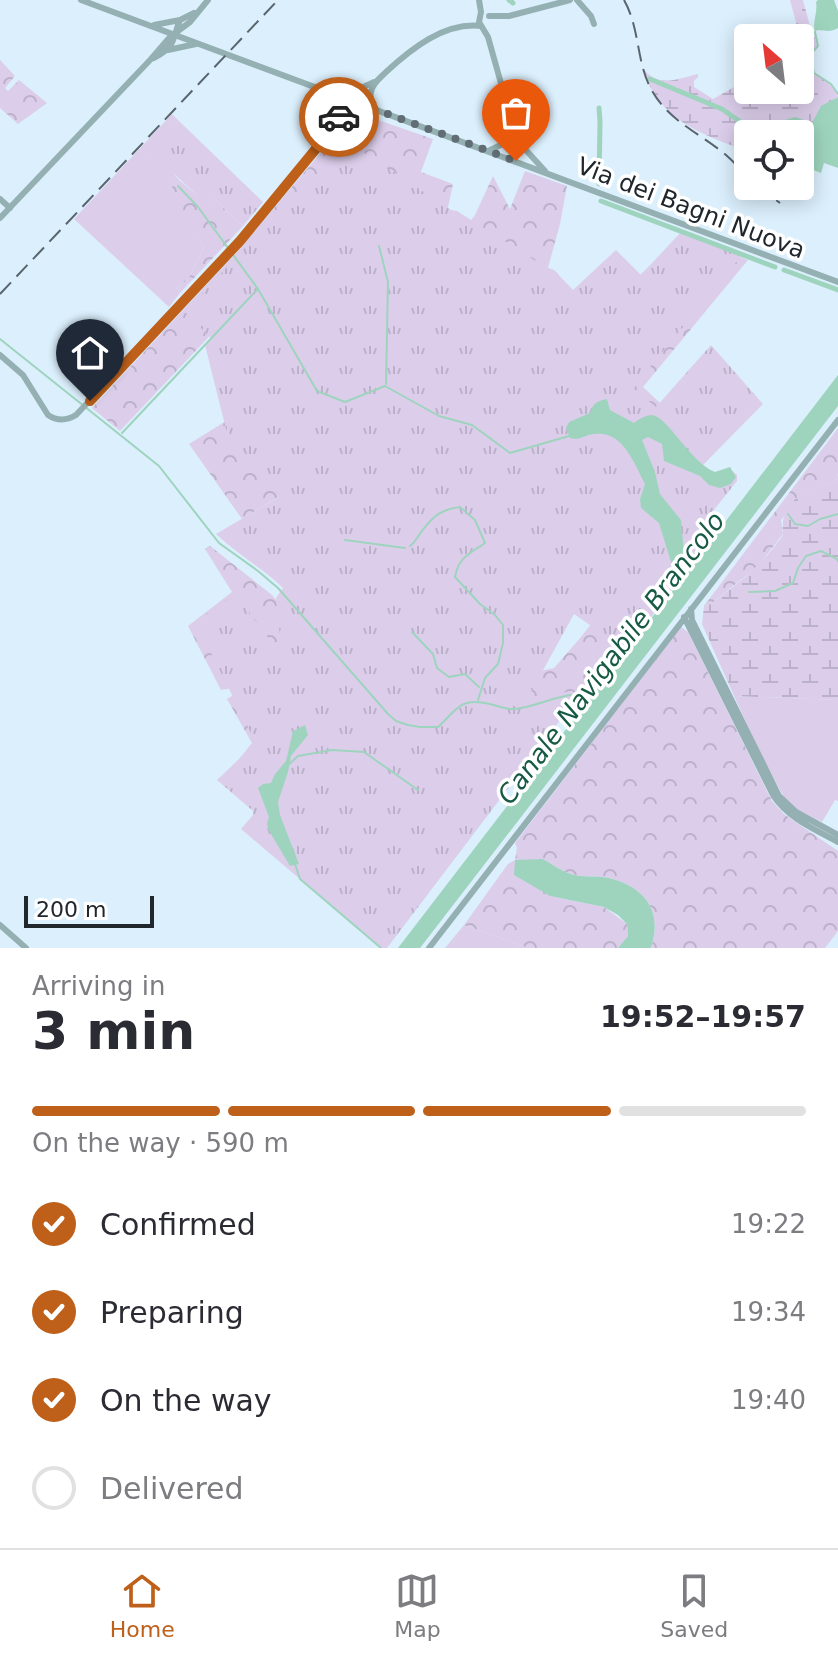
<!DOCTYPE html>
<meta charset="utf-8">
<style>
body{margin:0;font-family:"DejaVu Sans",sans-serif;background:#f2f2f3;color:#2b2b33;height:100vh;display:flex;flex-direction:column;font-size:30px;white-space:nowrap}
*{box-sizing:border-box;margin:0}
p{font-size:26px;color:#7c7c81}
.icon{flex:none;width:44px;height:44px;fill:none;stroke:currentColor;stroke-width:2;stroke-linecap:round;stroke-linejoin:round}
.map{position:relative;height:948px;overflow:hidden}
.sheet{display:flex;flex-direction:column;background:#fff;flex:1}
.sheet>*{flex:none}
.needle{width:52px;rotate:332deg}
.controls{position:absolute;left:734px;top:24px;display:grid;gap:16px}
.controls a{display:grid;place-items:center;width:80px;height:80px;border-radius:8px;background:#fff;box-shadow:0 4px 20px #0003;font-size:40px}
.scale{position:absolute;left:24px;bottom:20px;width:130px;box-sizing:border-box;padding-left:8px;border:4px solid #20272c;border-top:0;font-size:22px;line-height:28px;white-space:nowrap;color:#20272c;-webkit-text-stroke:6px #fff;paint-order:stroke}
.pin{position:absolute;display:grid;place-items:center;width:68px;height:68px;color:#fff;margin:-82px -34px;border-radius:50% 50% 50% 0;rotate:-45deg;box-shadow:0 0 8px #0007}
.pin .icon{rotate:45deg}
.courier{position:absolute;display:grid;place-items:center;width:80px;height:80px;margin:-40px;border:6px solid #bf601a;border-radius:50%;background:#fff;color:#222;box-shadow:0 2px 10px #0007}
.summary em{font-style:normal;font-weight:700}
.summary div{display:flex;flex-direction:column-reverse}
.summary{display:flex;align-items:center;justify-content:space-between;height:136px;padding:0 32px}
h1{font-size:52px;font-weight:700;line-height:60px}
.bar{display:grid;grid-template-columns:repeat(4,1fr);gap:12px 8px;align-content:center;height:96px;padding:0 32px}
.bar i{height:10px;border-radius:6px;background:#e1e1e2}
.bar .on{background:#bf601a}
.bar p{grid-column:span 4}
ol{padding:0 32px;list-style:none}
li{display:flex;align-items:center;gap:24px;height:88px}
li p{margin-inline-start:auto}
li .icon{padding:8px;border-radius:50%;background:#bf601a;color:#fff;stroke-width:4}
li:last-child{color:#7c7c81}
li i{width:44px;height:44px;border:4px solid #e1e1e2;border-radius:50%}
.menu{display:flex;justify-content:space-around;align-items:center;height:112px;border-top:2px solid #e1e1e2;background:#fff;font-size:22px;color:#7c7c81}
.menu a{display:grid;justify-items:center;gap:4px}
.menu .on{color:#bf601a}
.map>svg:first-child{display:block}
.grass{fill:#dcceeb}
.forest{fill:url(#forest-crowns)}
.wetland{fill:url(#wetland-marsh)}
.park{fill:url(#park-tufts)}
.water{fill:#9ed4be}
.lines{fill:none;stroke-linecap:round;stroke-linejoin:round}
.stream{stroke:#9ed4be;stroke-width:2}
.canal{stroke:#9ed4be;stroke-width:5}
.minor{stroke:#95b0b2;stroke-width:6}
.rail{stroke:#59646c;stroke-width:2;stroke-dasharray:16 8;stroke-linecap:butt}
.done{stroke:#616d75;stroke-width:8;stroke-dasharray:0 14.4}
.route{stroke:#bf601a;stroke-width:10}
.labels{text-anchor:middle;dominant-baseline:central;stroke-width:7;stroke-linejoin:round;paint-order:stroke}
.street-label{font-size:24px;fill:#20272c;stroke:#fff}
.water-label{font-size:26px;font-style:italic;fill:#165a45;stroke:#fff}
</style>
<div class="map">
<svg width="838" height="948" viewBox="0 0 838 948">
<defs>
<pattern id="forest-crowns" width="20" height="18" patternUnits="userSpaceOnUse" patternTransform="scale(2)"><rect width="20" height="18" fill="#dcceeb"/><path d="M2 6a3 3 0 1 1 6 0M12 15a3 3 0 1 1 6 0" fill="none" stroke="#bcb1ca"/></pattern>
<pattern id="wetland-marsh" width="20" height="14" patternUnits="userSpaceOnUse" patternTransform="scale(2)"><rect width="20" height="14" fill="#dcceeb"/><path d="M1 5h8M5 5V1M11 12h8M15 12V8" fill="none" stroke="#bcb1ca"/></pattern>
<pattern id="park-tufts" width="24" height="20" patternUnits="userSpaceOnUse" patternTransform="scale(2)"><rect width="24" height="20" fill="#dcceeb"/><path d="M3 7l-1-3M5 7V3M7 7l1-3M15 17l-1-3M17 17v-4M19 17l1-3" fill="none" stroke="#bcb1ca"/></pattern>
</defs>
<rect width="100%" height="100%" fill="#dbeffc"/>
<path class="grass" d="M172,114l7,7 -31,34 25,18 6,7 -7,7 16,37 16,23 -14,29 -13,11 3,6 -11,14 -95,-88z
M734,696l104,4v101l-3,-1 -13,22 -24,-12 -12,-9 -26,-48z
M464,925l64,23h-83z"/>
<path class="forest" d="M0,60l15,16 -10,12 3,3 11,-11 28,23 -29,21 -18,-16z
M355,112l78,27 -12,33 32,12 -6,28 -193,77 -134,142 -28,-23 145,-156z
M525,171l42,15 -7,38 -12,44 6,2 19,22 66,-16 43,-41 66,25 -105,127 18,17 39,59 -231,-240 6,-8 18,-39 17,33z
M179,180l19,16 16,3 29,27 -63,67 -3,-6 13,-11 14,-29 -8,-11h-7l-4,-9 3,-3c-13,-10 -16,-21 -16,-37z
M255,403l35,87 -48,29 -53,-75z
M838,428v45l-2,9 -30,11 -25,27 2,14 -25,32 -47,38 -7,2z
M210,546l62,49 59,70 195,9 28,-6 27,-31 71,-91 26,30 -81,109 -38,32 -302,97 -34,-35 29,-36 -25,-44 8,-5 -2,-6 -12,2 -33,-64 44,-34 -27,-43z
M681,627l7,5 84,169 12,13 54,37v80l-13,17h-174c12,-37 -6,-61 -42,-70 -12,-3 -27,0 -38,-4 -10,-3 -19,-10 -28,-15l7,37 54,11 23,17 1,12 -10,12h-90l-64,-23 44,-61 7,-4 2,-12 -2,-5z"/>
<path class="wetland" d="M790,0h13l7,26 8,20 -8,9 4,18c10,7 21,12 24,24l-3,1 -23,25 -32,6 -1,5h-31v18c-48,-19 -89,-31 -106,-85 16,22 34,12 56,7v3l-4,4v6l19,12 35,-20v11h52v-40l5,-3 -7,-17z
M838,473v227l-104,-4 -32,-72 2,-18 7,-2c29,-22 51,-39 72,-69 -4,-38 23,-42 53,-53z"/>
<path class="park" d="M179,121l84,81 -20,24 -29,-27 -9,1 -7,-4 -25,-23 -6,-1 -20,-18z
M359,149l92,61 6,1 90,57 7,2 19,20 43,-40 25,25 40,-43 61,23 -106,129 -2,5 22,18 55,-62 52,59 -61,62 7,8 22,-4 6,5v6l-43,54 12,10 -80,105 -52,-36 -49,89 45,-12h3l-3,16 -183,241h-6l-140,-119 12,-14v-4l-36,-31 39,-37 -61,-122 41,-27 46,63 -6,-59 7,-10c-21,-20 -46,-34 -67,-54l63,-37 -53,-68 -21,-84 6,-7 -26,-26 111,-119z"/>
<path class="water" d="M818,0h16l4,11v17c-9,5 -12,2 -21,2l-2,2c-3,-11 3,-19 1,-30z
M838,97v71l-14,-5 -3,10 -21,-8v-31h-21l1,-5 5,-9 10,-3 17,6 9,-17z
M838,375v31l-418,542h-22l282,-367 -9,-19 -12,-39 -18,-15 -1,-9 5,-15c-11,-21 -22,-54 -51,-50 -10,1 -14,7 -24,4l-4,-10 3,-6 21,-9c3,-10 7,-12 17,-14l3,11 24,13c5,-4 12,-8 18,-8 15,1 39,48 63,57l15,-5 6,10 -5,7 -11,4 -11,-3 -9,-9 -36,-15 -2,-17 -14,-7 -6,3 13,32 5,22 21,26 3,33 8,12z
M305,725l3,10 -17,21 -3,16 -10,30 2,13 19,49 -9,2 -22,-37 -1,-6 2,-6 -11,-29 5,-4 8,-1 4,-9 11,-13 7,-30z
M543,859c9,5 18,12 28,15 11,4 26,1 38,4 36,9 54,33 42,70h-33l10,-12 -1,-12 -9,-9 -14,-8 -54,-11 -36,-21 1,-15z"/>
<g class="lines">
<path class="stream" d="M815,32l3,14 -8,9 4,18 17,11 7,10
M178,186l20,21 60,82
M379,246l9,36 -2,102
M255,292l3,-3 59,102 28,11 40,-16 54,30 33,9 38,28 59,-17
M0,339l159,127 60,77 39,28 20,17 110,126 8,7 12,4 12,2h18c20,-18 21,-30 52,-23 9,2 16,6 25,5 19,-2 36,-11 55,-14l9,1 11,6
M122,433l131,-139
M788,514l7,10 13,2 12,-7 18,-5
M345,540l60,8
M410,546c6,-4 7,-9 12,-15 11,-15 20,-22 38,-24l15,13 10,23c-15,10 -27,15 -30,34l25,27 15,11 8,10v18l-5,21 -13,14 -7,22
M749,592l26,-1 18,-8 5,-15 8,-12 15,-5 16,8 1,2
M412,632l21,22 4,14 12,9 16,-3 14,13
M287,766l11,-10 34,-6 32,2 54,38
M295,864l5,15 81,69"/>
<path class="canal" d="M509,0l4,3
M650,79l72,30 30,21 11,4
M599,108l1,13 -1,63
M601,201l174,66
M784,270l54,20"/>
<path class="minor" d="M81,0l757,282
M479,0l2,12 -2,10 9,15 25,89 -1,10 3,24
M577,0l14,16 3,8
M489,16h20l61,-16
M154,25l26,-5
M168,50l28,-6
M154,58c23,-13 17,-16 26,-38l14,-7
M335,92l26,-4 13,-6
M330,93l6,18v10
M376,110c-3,-6 -7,-11 -5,-18 1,-8 9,-14 15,-20 25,-23 58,-50 95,-46
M337,121c10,-20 17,-16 32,-29
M514,131l10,17 21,23
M488,151l15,-7 9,-8
M0,199l10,9
M0,218l151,-159 19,-22 20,-15 18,-22
M0,355l23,20 25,40c9,6 18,6 28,0l164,-174 95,-117 19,-17 7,-19
M691,609l1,11 87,176 17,16 42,23
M684,617l89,178c15,23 41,34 65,47
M0,925l26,23
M429,948l409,-528"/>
<path class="rail" d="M624,0c16,28 12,61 27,89 17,32 49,44 75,66 8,7 15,15 22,22
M757,186l23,17
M0,294l278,-294"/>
</g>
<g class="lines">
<path class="done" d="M339,117l9,-12 7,-3 161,59"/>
<path class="route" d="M90,401l150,-160 84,-102 15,-22"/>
</g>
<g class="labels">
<g class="street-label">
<text transform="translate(691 208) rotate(21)">Via dei Bagni Nuova</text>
</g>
<g class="water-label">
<text transform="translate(611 658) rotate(-53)">Canale Navigabile Brancolo</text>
</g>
</g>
</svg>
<div class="controls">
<a><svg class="needle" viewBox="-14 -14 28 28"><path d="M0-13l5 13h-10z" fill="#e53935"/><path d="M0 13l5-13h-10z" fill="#7c7c81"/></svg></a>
<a><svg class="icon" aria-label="locate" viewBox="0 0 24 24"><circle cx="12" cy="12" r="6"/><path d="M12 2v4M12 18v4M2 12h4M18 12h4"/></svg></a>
</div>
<div class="scale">200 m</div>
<div class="pin" style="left:516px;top:161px;background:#ea580c"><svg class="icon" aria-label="bag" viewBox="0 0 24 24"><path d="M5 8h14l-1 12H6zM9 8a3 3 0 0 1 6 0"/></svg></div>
<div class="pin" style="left:90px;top:401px;background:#1f2937"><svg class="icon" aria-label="home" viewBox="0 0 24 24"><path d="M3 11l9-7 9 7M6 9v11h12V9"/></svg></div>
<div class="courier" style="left:339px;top:117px"><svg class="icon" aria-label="car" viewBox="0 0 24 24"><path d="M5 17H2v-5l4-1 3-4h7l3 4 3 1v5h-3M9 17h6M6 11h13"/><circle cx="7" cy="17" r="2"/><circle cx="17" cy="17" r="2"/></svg></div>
</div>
<section class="sheet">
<div class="summary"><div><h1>3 min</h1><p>Arriving in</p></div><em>19:52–19:57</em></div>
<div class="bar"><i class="on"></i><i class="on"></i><i class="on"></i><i></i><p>On the way · 590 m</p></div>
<ol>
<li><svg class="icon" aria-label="check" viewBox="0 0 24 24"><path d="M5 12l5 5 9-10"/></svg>Confirmed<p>19:22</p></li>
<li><svg class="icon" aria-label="check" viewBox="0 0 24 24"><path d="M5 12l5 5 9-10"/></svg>Preparing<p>19:34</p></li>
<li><svg class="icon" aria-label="check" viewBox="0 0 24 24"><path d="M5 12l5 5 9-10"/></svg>On the way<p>19:40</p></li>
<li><i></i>Delivered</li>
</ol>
</section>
<nav class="menu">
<a class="on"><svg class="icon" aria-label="home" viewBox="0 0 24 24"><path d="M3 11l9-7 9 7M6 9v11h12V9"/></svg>Home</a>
<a><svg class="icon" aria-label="map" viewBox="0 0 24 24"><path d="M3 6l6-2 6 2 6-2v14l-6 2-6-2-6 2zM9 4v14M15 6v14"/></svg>Map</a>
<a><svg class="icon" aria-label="saved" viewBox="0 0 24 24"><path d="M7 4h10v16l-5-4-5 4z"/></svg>Saved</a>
</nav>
